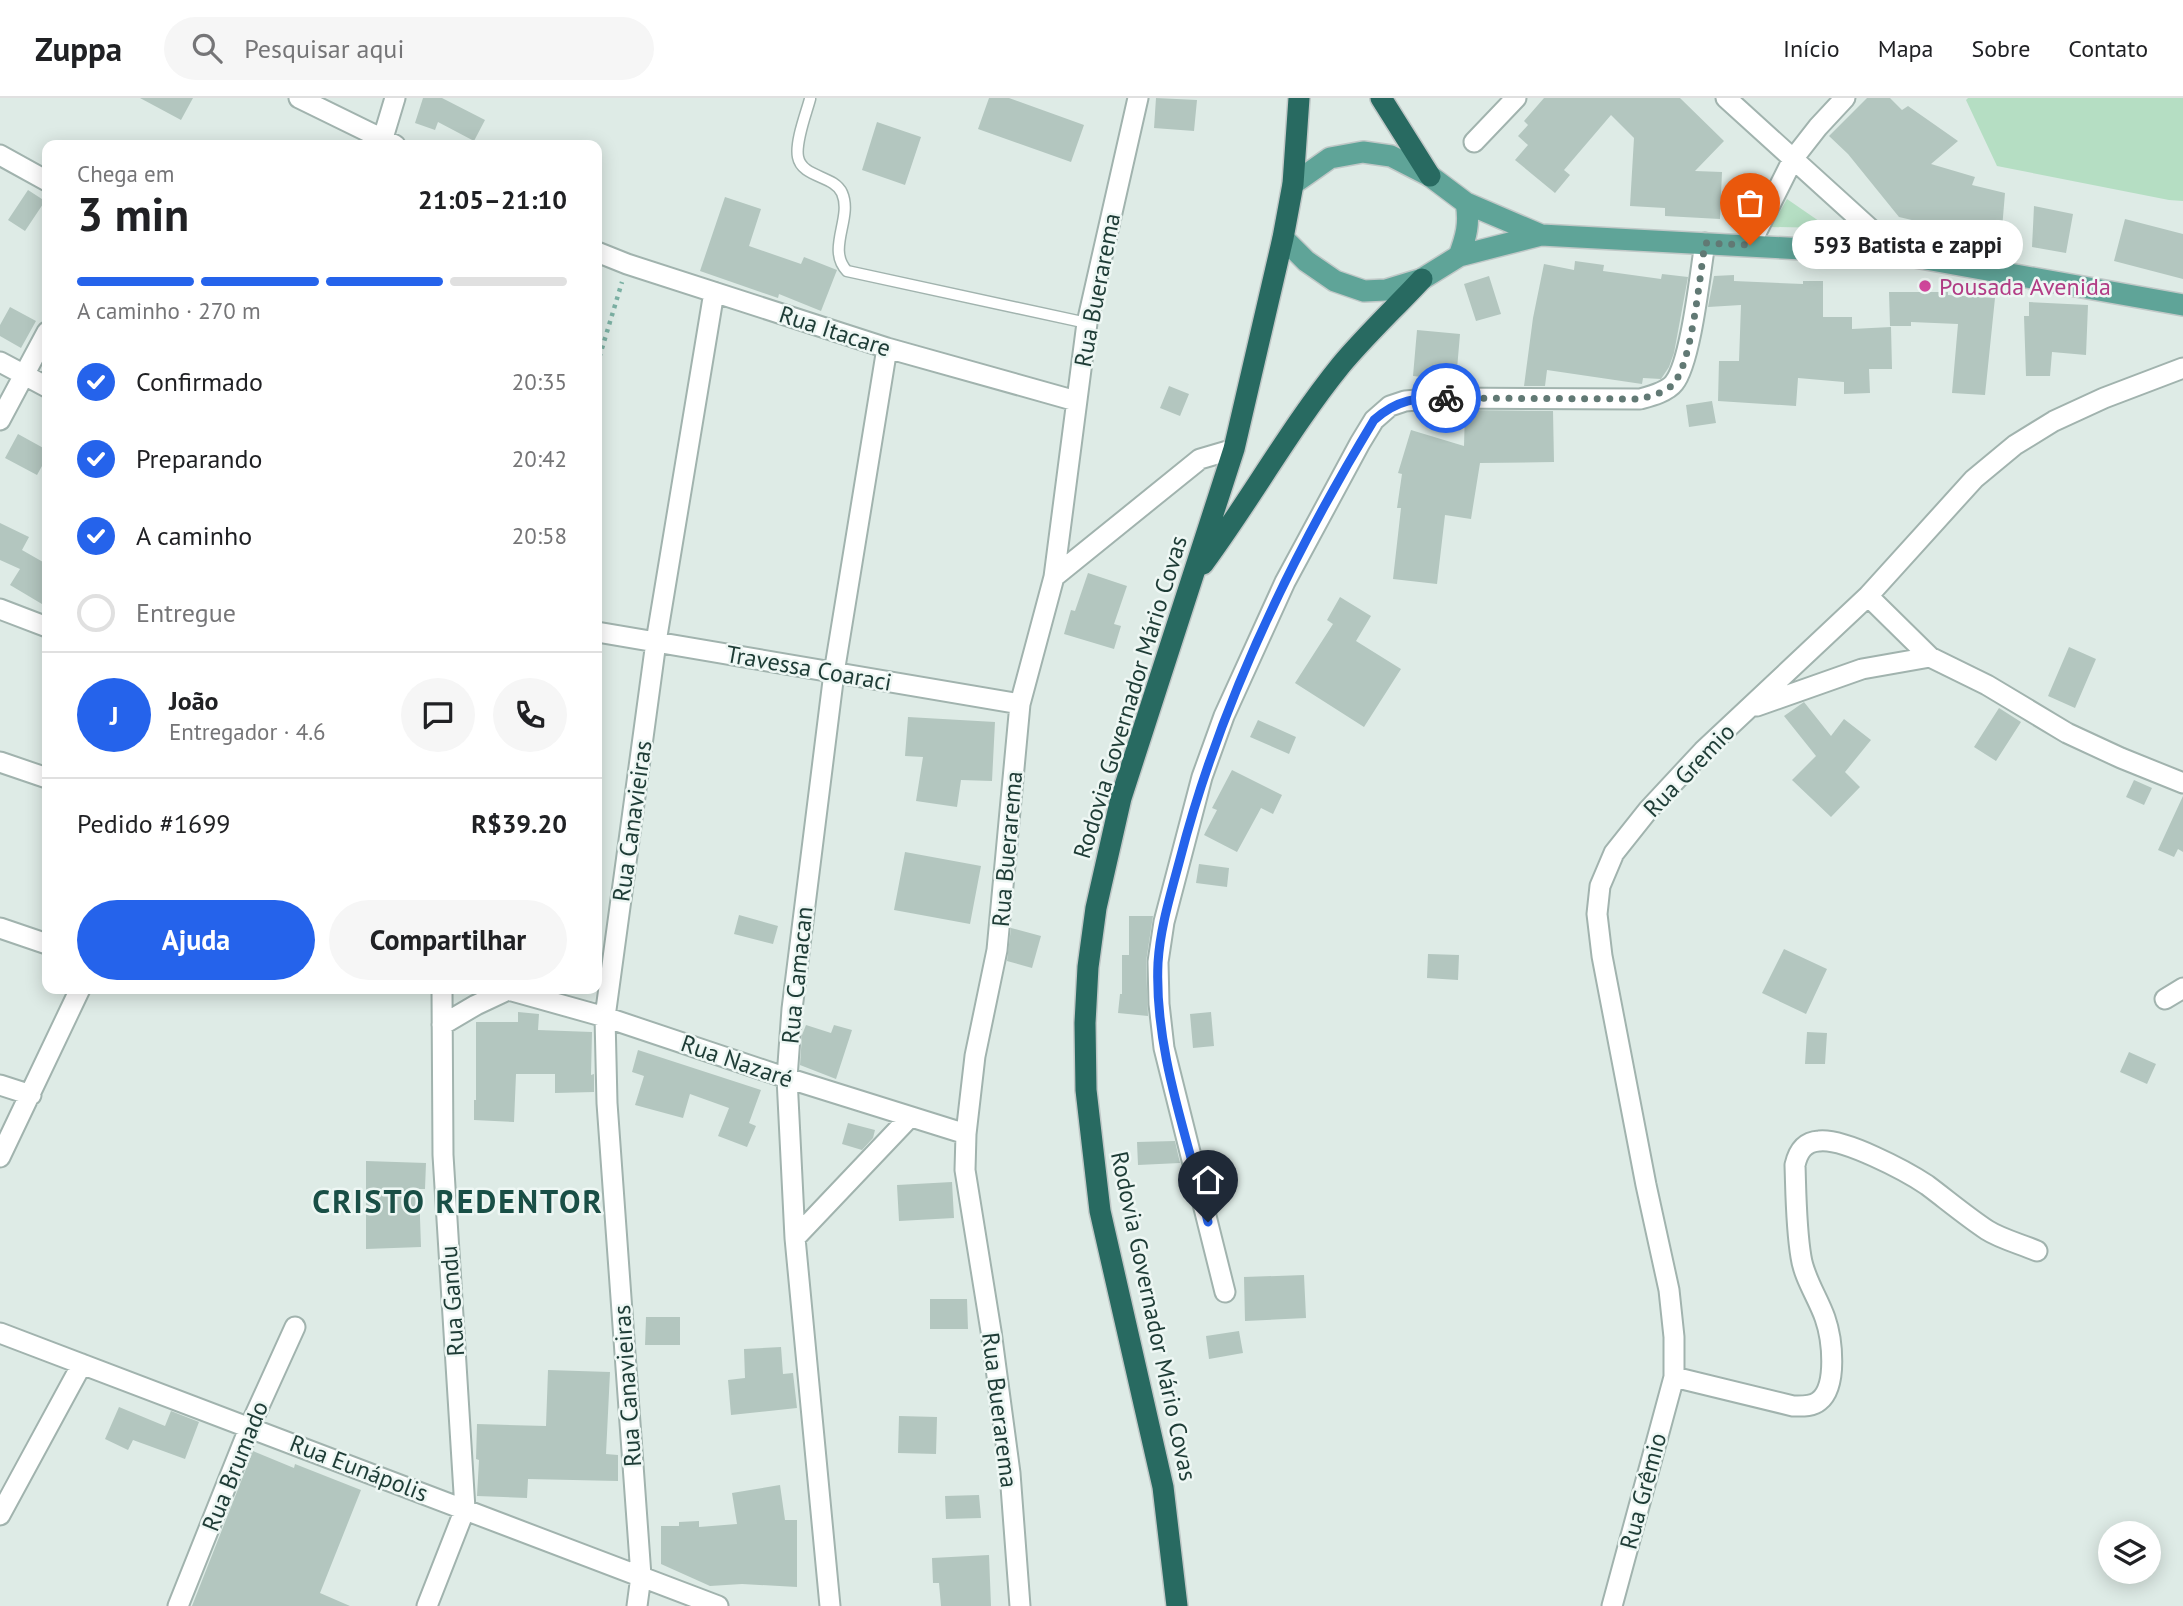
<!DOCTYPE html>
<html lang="pt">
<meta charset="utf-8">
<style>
body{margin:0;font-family:"PT Sans",sans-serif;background:#f6f6f6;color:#202124;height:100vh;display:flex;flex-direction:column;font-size:26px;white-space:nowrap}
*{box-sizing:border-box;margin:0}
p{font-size:23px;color:#757577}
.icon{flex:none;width:38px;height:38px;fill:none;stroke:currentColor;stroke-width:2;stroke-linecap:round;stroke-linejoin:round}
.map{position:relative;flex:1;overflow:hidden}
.side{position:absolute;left:42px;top:42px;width:560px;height:854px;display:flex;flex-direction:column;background:#fff;border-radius:14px;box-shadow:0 4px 18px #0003}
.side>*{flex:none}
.tools{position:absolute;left:2098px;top:1423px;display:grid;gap:14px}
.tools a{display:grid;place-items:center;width:63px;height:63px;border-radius:50%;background:#fff;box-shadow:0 4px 18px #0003;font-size:35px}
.pin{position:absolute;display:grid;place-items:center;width:60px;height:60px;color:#fff;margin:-72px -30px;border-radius:50% 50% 50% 0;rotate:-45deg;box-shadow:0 0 7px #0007}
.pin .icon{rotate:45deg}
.courier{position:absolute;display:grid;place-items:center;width:70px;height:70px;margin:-35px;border:5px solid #2563eb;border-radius:50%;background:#fff;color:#222;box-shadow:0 2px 9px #0007}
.bubble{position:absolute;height:49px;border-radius:24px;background:#fff;box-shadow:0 4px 18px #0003;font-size:23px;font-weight:700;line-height:49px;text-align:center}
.overview em{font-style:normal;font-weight:700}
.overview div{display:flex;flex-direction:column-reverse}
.overview{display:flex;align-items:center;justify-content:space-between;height:119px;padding:0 35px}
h1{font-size:46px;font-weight:700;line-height:52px}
.bar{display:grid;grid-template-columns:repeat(4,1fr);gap:10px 7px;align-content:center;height:84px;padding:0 35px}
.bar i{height:9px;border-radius:5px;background:#e0e0e0}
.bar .active{background:#2563eb}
.bar p{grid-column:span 4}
.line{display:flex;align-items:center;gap:18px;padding:0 35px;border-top:2px solid #e0e0e0}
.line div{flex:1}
.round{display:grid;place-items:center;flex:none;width:74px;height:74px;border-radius:37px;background:#f6f6f6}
ol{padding:0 35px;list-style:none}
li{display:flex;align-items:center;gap:21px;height:77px}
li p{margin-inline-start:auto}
li .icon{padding:7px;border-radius:50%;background:#2563eb;color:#fff;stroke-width:4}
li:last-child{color:#757577}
li i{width:38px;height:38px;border:4px solid #e0e0e0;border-radius:50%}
.button{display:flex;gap:14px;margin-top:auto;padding:14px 35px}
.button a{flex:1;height:80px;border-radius:42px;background:#2563eb;color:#fff;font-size:28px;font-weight:700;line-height:80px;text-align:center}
.button a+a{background:#f6f6f6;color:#202124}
header{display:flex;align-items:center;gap:42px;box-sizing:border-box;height:98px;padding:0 35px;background:#fff;border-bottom:2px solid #e0e0e0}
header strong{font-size:33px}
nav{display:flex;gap:38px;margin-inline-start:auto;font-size:24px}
.search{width:490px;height:63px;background:#f6f6f6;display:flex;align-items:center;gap:18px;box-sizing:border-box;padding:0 24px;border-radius:38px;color:#757577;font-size:26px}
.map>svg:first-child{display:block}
.green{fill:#b5dec3}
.building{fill:#b3c6bf}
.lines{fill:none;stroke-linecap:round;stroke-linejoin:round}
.lane-casing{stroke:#a1b3ae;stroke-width:13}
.street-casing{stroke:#a1b3ae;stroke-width:23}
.primary-casing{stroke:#c0c8c7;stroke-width:24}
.highway-casing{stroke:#c0c8c7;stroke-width:24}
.path{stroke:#7cb1a4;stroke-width:4.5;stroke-dasharray:3.5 5;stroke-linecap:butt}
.lane{stroke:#fff;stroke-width:10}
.street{stroke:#fff;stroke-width:19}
.primary{stroke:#5fa498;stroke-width:21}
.highway{stroke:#286a61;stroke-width:21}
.done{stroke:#617974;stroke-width:7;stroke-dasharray:0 12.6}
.route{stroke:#2563eb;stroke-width:9}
.hotel-dot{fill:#d1479c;stroke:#eef7f4;stroke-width:2.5}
.labels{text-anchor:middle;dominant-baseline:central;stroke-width:5;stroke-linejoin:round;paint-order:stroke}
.hotel-label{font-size:24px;fill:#b23c85;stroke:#eef7f4;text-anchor:start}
.street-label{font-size:24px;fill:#1e3c36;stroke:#eef7f4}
.district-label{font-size:32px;font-weight:bold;letter-spacing:2px;fill:#194f46;stroke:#eef7f4}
</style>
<header>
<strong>Zuppa</strong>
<div class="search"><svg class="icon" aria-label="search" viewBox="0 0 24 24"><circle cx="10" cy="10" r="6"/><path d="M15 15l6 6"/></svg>Pesquisar aqui</div>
<nav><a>Início</a><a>Mapa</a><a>Sobre</a><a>Contato</a></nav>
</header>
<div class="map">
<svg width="2183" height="1508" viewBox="0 0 2183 1508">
<rect width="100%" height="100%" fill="#deebe6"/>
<path class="green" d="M1968,0h215v103l-14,-1 -172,-34 -31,-66z
M1787,101l42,29 -58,-1z"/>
<path class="building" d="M140,0h53l-12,22z
M423,0h19l43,22 -11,21 -36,-19 -3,8 -20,-7z
M989,0h20l75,27 -13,37 -93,-33z
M1156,0l41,2 -3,31 -40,-3z
M1544,0h136l44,43 -29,30 27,1 -2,47 -55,-3v-8l-35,-2 4,-68 -23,-23 -47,55 6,5 -15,18 -40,-33 13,-15 -10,-9 10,-11 -4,-4z
M1867,0h23l12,12 6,-4 50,35 -27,23 44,13 -3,8 33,8 -4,48 -102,-24 -51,-63 -19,-18z
M877,24l44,15 -16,48 -43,-15z
M28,92l17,11 -20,30 -17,-11z
M725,99l36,12 -12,37 52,18 3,-7 33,13 -16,41 -42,-17 -1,4 -78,-27z
M2034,108l39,8 -7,39 -34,-6z
M2125,121l58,15v45l-69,-18z
M1575,163l29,4 -1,6 58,8 1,-5 26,3 -14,76 -5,14 -8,12 -18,-1 -1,6 -95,-14 -2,16h-21l9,-68 11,-54 30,6z
M1734,177v6l69,3v-3h20v36h29v12l39,-2 1,42h-23l1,24 -26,1v-12l-46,-4 -2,28 -78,-5 1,-40h20l2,-56 -33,2 6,-31z
M1489,178l12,38 -25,7 -12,-37z
M1889,194h59v3l47,3 -10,97 -33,-2 6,-69 -47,-2v4h-21z
M2029,204l59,3 -2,50 -34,-3 -2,24h-24l-2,-60h5z
M10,209l26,14 -15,27 -21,-12v-11z
M1417,232l43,4 -4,47 -43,-5z
M1169,288l20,8 -9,22 -20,-8z
M1712,303l4,22 -27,4 -3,-22z
M1465,312l88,1 1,51 -74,1 -9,56 -26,-4 -8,69 -44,-5 8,-71h-4l5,-34 -4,-1 13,-43 53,16z
M18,336l29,16v7l-10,18 -32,-17z
M0,425l29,14 -7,13 21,12 4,-10v55l-37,-22 10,-16 -20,-9z
M1088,475l39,13 -13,38 7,2 -7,23 -50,-15 7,-24 4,1z
M1340,499l31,19 -15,25 45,28 -37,58 -69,-44 38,-59 -6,-4z
M2069,549l27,12 -21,49 -27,-12z
M1804,604l27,34 13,-17 27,21 -26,32 15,15 -29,30 -39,-37 24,-24 -32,-40z
M1999,610l22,14 -25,39 -22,-14z
M908,619l87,5 -3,59 -31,-1 -4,27 -41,-6 7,-44 -18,-1z
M1258,622l38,17 -7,17 -39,-17z
M1232,672l50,25 -9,19 -12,-6 -24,44 -33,-17 13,-25 -5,-2z
M2134,682l18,8 -8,17 -18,-8z
M2183,698v56l-5,-3 -4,8 -16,-7z
M905,754l76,14 -11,58 -76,-14z
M1199,766l30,4 -2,19 -31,-4z
M739,817l39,11 -5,18 -39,-10z
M1129,818h24l-7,46 2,54 -30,-3 2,-19h2v-39h7z
M1011,830l30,8 -9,32 -25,-7z
M1784,851l43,20 -21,45 -44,-21z
M1428,856l31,1 -1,25 -31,-2z
M518,914l21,2 -1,16 54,2 -1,43 3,-1v18l-39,1v-19h-39l-2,48 -40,-2v-20h2v-78h42z
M1211,914l3,34 -21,2 -3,-34z
M806,927l25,8 3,-8 18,5 -16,49 -36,-14 2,-30z
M1807,934l20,1 -2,31h-20z
M638,952l123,40 -12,33 7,3 -9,21 -29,-11 11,-28 -39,-14 -7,24 -48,-13 9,-29 -12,-4z
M2129,954l27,12 -9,20 -27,-12z
M848,1025l27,7 -2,8 -11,12 -20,-6z
M1175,1043l5,22 -42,2 -1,-23z
M366,1063l60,2 -1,26h-6l2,58 -55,2z
M952,1084l2,36 -55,3 -2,-36z
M1304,1177l2,43 -61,3 -1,-44z
M930,1201h37l1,30h-38z
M646,1219h34v28h-35z
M1239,1233l4,22 -34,6 -3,-23z
M781,1249l2,27 10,-1 4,35 -66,7 -3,-35 17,-2 -1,-29z
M548,1272l62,2 -4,82 12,1v26l-90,-2 -1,19 -50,-2 2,-36 -3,-1 1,-35 69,2z
M119,1309l46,19 6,-15 28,11 -14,37 -52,-19 -5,10 -23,-11z
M899,1318l38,1 -1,37 -38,-1z
M253,1353l41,17 1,-4 66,26 -41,103 30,13h-158z
M780,1387l5,35h12v67l-55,-3 -32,2 -49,-22v-38h18v-4l20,-1v6l38,-3 -5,-31z
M979,1397l2,23 -35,1 -1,-23z
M989,1457l2,51h-50l-2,-23h-6l-1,-25z"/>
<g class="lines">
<defs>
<path id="lane" d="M810,1c-4,15 -15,43 -12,58 4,21 36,18 44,36 11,25 -16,56 5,78l240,52"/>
<path id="street" d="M299,0l96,47
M1726,0l172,156
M383,40l12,-40
M1474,44l42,-44
M0,57l47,26
M1750,147l43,-86 25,-32 27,-29
M597,154l30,12 260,84 189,53
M0,264l47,25
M0,322l47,-88
M1054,479l146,-118 34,-10
M1868,498l62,61
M0,511l47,18
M597,534l423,72
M1757,608l105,-37 68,-12 57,28 80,48 54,25 62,25
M0,664l47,16
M0,830l47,16
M505,891l100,28 182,61 179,56
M2165,901l18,-11
M442,927l34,-20 32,-15
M0,987l31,10
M0,1059l80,-168
M795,1140l115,-121
M1225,1194l-61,-244 -5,-44 -1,-42 6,-40 38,-145 22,-61 61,-134 75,-139 14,-23 16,-14 15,-5 36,-3 199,1c11,-3 27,-7 34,-16 17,-21 26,-110 31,-140
M0,1235l718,273
M1674,1279l119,29c8,0 19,1 26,-5 19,-15 13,-63 6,-83 -7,-20 -21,-40 -24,-61 -5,-30 -5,-62 -6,-92 3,-13 9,-23 24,-24 25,-3 87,30 108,44 20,15 39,31 60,45 14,9 34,14 50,21
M0,1417l82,-151
M178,1508l72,-180 45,-99
M427,1508l38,-97 -22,-354 -1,-166
M637,1508l4,-30 -34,-473 -2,-86 51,-375 58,-350
M830,1508l-35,-368 -8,-160 5,-69 42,-336 53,-325
M1020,1508l-10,-133 -19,-142 -26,-161 1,-36 9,-78 22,-106 23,-246 34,-127 33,-254 51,-225
M1612,1508l62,-229v-40l-5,-47 -23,-105 -44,-229 -5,-42 3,-28 14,-33 35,-44 54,-58 165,-155 106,-117 41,-34 39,-24 50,-23 79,-30"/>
<path id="primary" d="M1293,86l37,-26 33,-6 28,4 39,20 36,27 75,32
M1283,140l23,23 29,20 29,10 22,-1 36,-11 37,-23 82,-21 357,19 285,51
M1459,158c7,-19 11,-33 7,-53"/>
<path id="highway" d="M1381,0l49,78
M1203,466c48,-65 87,-136 138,-199 25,-30 55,-58 81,-86
M1177,1508l-14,-119 -63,-276 -14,-121 -1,-67 3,-56 8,-59 25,-110 113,-349 49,-211 10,-54 6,-86"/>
</defs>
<use href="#lane" class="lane-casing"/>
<use href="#street" class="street-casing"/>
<use href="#primary" class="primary-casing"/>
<use href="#highway" class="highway-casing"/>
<path class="path" d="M597,267l25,-83"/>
<use href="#lane" class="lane"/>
<use href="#street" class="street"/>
<use href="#primary" class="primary"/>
<use href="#highway" class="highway"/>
</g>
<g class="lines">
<path class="done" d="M1446,300l194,1c11,-3 27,-7 34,-16 18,-21 26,-109 31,-140l45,2"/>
<path class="route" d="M1208,1124c-20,-84 -54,-171 -50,-259 2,-35 13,-70 22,-104 40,-155 111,-302 194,-439 24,-21 41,-22 72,-22"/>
</g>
<circle class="hotel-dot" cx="1925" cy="188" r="7"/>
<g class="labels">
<g class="hotel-label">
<text x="1939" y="188">Pousada Avenida</text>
</g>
<g class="street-label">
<text transform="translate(1097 192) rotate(-79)">Rua Buerarema</text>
<text transform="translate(835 233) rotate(18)">Rua Itacare</text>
<text transform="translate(809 570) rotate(10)">Travessa Coaraci</text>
<text transform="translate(1130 599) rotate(-73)">Rodovia Governador Mário Covas</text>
<text transform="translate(1689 672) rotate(-46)">Rua Gremio</text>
<text transform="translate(632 723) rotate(-82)">Rua Canavieiras</text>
<text transform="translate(1007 751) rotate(-85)">Rua Buerarema</text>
<text transform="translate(797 877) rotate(-84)">Rua Camacan</text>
<text transform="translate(737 963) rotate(19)">Rua Nazaré</text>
<text transform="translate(452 1203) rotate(-94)">Rua Gandu</text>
<text transform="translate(1154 1218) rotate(78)">Rodovia Governador Mário Covas</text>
<text transform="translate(627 1288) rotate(-94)">Rua Canavieiras</text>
<text transform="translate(1000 1312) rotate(83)">Rua Buerarema</text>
<text transform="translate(235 1368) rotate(-68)">Rua Brumado</text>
<text transform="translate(359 1370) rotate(21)">Rua Eunápolis</text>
<text transform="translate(1643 1393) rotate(-75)">Rua Grêmio</text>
</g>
<g class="district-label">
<text x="458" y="1103">CRISTO REDENTOR</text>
</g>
</g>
</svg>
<div class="tools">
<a><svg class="icon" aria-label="layers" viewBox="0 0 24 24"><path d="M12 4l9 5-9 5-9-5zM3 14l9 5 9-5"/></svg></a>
</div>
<div class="pin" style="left:1750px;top:147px;background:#ea580c"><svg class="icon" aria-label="bag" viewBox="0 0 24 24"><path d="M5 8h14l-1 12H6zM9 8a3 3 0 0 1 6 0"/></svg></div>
<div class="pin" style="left:1208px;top:1124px;background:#1f2937"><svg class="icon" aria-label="home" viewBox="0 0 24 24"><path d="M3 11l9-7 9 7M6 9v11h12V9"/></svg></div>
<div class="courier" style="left:1446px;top:300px"><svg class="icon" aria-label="bike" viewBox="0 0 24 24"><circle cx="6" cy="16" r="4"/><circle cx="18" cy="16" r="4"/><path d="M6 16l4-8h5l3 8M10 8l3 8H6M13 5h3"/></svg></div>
<div class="bubble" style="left:1792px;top:122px;width:231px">593 Batista e zappi</div>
<section class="side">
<div class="overview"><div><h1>3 min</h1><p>Chega em</p></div><em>21:05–21:10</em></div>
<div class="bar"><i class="active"></i><i class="active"></i><i class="active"></i><i></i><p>A caminho · 270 m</p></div>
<ol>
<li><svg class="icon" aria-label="check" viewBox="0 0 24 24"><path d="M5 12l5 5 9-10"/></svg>Confirmado<p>20:35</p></li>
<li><svg class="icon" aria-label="check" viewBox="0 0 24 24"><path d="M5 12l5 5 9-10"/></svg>Preparando<p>20:42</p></li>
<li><svg class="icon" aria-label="check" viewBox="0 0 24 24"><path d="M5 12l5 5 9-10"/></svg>A caminho<p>20:58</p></li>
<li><i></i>Entregue</li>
</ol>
<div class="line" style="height:126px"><b class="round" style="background:#2563eb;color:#fff">J</b><div><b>João</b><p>Entregador · 4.6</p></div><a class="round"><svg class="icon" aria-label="chat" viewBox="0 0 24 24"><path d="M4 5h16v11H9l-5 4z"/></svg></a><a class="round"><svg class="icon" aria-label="phone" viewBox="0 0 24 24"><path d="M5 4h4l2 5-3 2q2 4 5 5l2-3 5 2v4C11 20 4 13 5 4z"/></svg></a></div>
<div class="line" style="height:91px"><div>Pedido #1699</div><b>R$39.20</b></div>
<div class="button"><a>Ajuda</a><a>Compartilhar</a></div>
</section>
</div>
